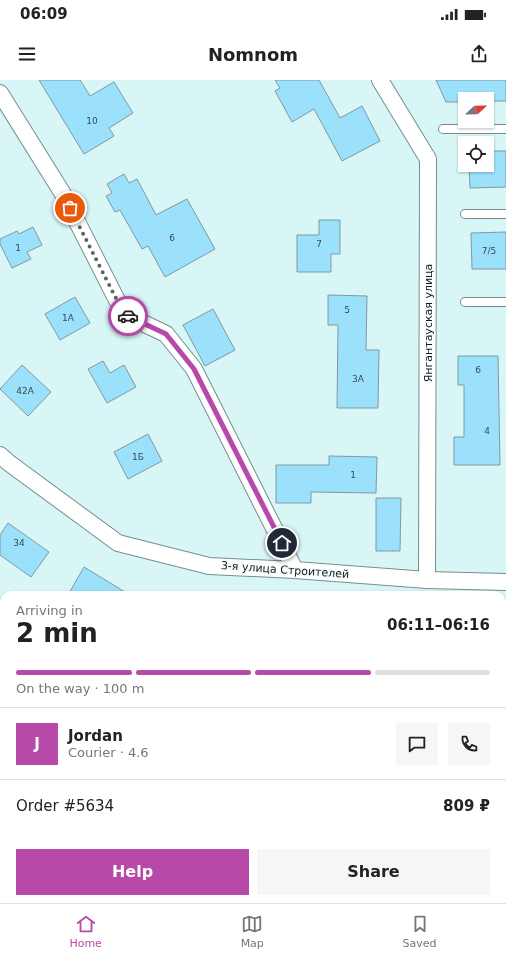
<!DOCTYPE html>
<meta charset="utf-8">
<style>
body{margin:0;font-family:"DejaVu Sans",sans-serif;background:#f6f6f6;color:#222;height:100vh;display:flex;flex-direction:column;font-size:15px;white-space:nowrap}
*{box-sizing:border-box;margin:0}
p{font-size:13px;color:#767676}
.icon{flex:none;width:22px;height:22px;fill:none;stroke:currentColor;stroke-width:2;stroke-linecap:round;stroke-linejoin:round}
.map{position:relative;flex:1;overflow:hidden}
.side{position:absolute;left:0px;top:511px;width:506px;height:312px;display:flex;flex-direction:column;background:#fff;border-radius:12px 12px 0 0;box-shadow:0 1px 3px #0004}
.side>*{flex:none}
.needle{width:26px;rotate:68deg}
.buttons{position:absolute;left:458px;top:12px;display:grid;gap:8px}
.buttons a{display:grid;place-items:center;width:36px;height:36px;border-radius:0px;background:#fff;box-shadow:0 1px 3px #0004;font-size:20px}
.pin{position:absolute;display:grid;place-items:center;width:34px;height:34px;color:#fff;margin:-17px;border:2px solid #fff;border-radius:50%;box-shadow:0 1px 4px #0007}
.courier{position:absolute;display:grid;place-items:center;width:40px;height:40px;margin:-20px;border:3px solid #b74aa9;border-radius:50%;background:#fff;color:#222;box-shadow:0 1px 5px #0007}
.summary em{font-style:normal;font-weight:600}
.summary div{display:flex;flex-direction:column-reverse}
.summary{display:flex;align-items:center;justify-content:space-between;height:68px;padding:0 16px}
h1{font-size:26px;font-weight:600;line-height:30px}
.bar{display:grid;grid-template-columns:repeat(4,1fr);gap:6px 4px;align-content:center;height:48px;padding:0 16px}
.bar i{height:5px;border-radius:3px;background:#e0e0e0}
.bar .active{background:#b74aa9}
.bar p{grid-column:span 4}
.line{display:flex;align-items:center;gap:10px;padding:0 16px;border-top:1px solid #e0e0e0}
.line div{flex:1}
.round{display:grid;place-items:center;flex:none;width:42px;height:42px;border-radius:0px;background:#f6f6f6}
.action{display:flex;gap:8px;margin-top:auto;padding:8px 16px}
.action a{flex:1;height:46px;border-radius:0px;background:#b74aa9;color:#fff;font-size:16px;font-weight:600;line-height:46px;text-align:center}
.action a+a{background:#f6f6f6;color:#222}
.status{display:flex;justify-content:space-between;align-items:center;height:28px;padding:0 20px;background:#fff;direction:ltr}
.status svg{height:11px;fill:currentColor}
header{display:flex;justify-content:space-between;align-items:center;height:52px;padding:0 16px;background:#fff;font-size:18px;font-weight:600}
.dock{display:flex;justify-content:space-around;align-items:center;height:56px;border-top:1px solid #e0e0e0;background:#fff;font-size:11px;color:#767676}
.dock a{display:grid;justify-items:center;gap:2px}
.dock .active{color:#b74aa9}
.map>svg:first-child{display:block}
.building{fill:#9be1fc;stroke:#8198a1}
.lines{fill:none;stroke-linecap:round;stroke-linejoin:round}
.service-casing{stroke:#748e8f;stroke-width:10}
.minor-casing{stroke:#748e8f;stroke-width:18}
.service{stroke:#fff;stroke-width:8}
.minor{stroke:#fff;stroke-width:16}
.done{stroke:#576868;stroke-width:4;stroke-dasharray:0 7.2}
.route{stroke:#b74aa9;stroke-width:5}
.labels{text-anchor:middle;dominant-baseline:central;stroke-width:3;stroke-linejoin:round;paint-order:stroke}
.number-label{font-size:9px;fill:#344c53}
.street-label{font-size:11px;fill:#111b1b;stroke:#f8fefe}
</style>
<div class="status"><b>06:09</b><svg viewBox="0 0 49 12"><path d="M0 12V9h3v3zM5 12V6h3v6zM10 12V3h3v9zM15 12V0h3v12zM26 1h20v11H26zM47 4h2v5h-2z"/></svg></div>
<header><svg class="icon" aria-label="menu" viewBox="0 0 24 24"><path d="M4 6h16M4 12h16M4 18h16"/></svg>Nomnom<svg class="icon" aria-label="share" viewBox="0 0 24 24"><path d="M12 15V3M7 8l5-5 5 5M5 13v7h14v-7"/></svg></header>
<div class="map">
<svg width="506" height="823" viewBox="0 0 506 823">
<rect width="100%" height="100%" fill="#d9f6f6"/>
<path class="building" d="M39,0h41l10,16 24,-14 19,31 -24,15 5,8 -30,18z
M275,0h44l21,38 22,-12 18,35 -38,20 -28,-52 -22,13 -17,-31 5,-3z
M436,0h70v21h-19v-2h-22v3h-19z
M487,71h19v36l-36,1 -1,-23h18z
M124,94l5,9 8,-4 19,36 31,-16 28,50 -50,28 -17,-31 -6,3 -22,-39 -5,2 -9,-16 6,-3 -5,-9z
M319,140h21v34h-9v18h-34v-37h22z
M33,147l9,18 -15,7 4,7 -19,9 -12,-24v-5l17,-8 2,3z
M506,152v37h-34l-1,-36z
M328,215l39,1 -1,54h13l-1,58h-41l1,-83h-10z
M75,217l15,26 -30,17 -15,-26z
M213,229l22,41 -30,16 -22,-41z
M458,276h40l2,109h-46v-28h10v-52h-6z
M103,281l7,12 14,-8 12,22 -29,16 -19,-34z
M22,285l29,27 -23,24 -28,-27z
M148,354l14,27 -34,18 -14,-27z
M329,376l48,1 -1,36 -65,-1v11h-35v-38h53z
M376,418h25l-1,53h-24z
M8,443l41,29 -18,25 -31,-22v-20z
M84,487l46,28h-62z"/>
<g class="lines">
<defs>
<path id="service" d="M443,49h63
M465,134h41
M465,222h41"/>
<path id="minor" d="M380,0l48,79 -1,421
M0,13l63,101 61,120 42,20 28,35 101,201
M0,375l9,8 109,80 91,23 86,4 132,10 79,2"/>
</defs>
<use href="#service" class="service-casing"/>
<use href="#minor" class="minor-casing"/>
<use href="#service" class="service"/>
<use href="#minor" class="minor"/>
</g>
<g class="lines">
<path class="done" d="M70,128l54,106 4,2"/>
<path class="route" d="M128,236l38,18 28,35 88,174"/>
</g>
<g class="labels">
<g class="number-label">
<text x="92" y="41">10</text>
<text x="172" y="158">6</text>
<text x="319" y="164">7</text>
<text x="18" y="168">1</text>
<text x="489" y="171">7/5</text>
<text x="347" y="230">5</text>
<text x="68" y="238">1А</text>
<text x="478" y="290">6</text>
<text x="358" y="299">3А</text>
<text x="25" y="311">42А</text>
<text x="487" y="351">4</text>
<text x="138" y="377">1Б</text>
<text x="353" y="395">1</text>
<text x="19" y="463">34</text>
</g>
<g class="street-label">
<text transform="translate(428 243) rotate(-90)">Янгантауская улица</text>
<text transform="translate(285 490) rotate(4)">3-я улица Строителей</text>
</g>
</g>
</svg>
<div class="buttons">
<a><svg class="needle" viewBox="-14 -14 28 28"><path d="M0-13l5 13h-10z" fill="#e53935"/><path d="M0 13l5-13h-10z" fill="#767676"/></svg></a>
<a><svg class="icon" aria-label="locate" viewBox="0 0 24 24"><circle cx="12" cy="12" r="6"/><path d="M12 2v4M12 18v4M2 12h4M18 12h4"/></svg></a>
</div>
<div class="pin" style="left:70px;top:128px;background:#ea580c"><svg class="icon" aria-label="bag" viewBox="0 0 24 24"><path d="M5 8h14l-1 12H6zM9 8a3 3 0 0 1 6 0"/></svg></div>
<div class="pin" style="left:282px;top:463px;background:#1f2937"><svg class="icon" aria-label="home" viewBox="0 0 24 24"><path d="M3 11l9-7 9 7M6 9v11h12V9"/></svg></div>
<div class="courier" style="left:128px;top:236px"><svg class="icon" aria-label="car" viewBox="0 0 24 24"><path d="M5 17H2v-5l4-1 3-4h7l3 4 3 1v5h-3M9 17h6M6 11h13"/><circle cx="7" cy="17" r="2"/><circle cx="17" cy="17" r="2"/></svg></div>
<section class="side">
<div class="summary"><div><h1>2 min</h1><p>Arriving in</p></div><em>06:11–06:16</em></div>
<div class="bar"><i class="active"></i><i class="active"></i><i class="active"></i><i></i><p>On the way · 100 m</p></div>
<div class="line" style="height:72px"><b class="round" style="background:#b74aa9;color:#fff">J</b><div><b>Jordan</b><p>Courier · 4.6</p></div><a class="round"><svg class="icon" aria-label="chat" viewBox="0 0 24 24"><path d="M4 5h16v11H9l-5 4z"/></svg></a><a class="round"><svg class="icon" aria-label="phone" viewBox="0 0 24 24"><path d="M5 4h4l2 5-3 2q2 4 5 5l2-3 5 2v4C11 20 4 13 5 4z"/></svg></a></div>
<div class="line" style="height:52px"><div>Order #5634</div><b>809 ₽</b></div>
<div class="action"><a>Help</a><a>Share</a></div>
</section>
</div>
<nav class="dock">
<a class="active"><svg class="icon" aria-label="home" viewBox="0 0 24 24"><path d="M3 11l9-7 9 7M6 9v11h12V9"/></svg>Home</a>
<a><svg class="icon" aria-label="map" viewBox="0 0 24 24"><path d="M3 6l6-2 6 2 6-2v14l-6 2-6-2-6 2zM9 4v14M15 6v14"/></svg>Map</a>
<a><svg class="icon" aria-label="saved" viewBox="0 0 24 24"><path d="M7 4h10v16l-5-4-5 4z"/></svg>Saved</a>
</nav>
